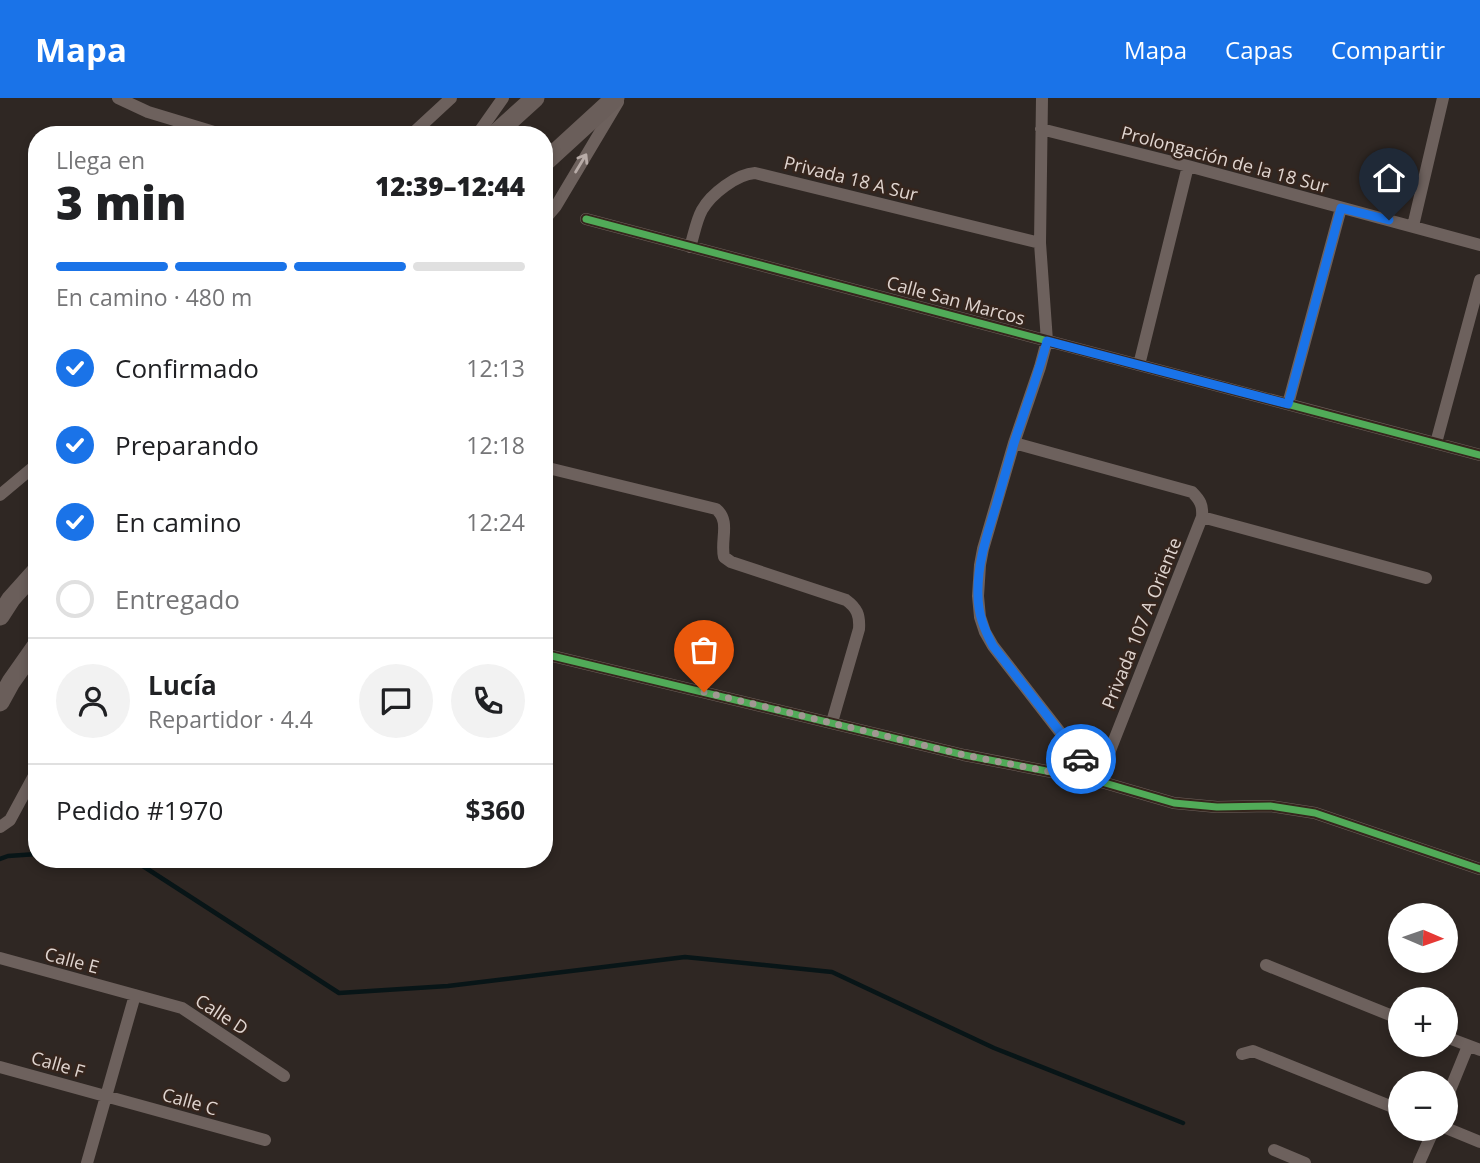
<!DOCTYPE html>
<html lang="es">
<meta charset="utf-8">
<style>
body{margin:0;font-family:"Open Sans",sans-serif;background:#f2f2f2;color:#202124;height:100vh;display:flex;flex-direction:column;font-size:26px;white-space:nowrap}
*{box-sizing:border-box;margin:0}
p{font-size:23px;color:#757577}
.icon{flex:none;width:38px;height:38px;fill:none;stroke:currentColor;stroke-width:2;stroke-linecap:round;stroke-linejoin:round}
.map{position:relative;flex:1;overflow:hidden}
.drawer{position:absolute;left:28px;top:28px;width:525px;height:742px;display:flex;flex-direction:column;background:#fff;border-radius:28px;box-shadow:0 4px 10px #0003}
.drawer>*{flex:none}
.needle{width:46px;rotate:92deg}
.buttons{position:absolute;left:1388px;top:805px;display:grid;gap:14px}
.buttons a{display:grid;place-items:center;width:70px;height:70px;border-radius:50%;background:#fff;box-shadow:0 4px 10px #0003;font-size:35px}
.pin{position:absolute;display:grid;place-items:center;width:60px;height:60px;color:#fff;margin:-72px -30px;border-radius:50% 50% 50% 0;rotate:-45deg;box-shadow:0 0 7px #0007}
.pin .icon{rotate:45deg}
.courier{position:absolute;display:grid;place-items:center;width:70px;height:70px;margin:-35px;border:5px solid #1a73e8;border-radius:50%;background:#fff;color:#222;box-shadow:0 2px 9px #0007}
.summary em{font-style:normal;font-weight:800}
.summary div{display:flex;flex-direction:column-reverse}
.summary{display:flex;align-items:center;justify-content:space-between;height:119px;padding:0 28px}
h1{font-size:46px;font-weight:800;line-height:52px}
.bar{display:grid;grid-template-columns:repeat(4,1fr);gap:10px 7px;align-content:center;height:84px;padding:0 28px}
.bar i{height:9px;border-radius:5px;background:#e0e0e0}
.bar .current{background:#1a73e8}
.bar p{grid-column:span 4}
.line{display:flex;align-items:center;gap:18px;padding:0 28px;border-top:2px solid #e0e0e0}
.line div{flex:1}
.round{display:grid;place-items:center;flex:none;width:74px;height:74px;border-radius:37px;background:#f2f2f2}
ol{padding:0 28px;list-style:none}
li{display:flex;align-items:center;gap:21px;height:77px}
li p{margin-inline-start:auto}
li .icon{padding:7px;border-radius:50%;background:#1a73e8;color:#fff;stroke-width:4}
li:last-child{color:#757577}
li i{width:38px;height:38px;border:4px solid #e0e0e0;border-radius:50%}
header{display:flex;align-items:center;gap:42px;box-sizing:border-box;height:98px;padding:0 35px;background:#1a73e8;color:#fff}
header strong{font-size:33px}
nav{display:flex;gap:38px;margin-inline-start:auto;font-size:24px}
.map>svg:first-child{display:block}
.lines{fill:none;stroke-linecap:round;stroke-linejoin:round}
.stream{stroke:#081517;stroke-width:4.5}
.minor{stroke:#6d615d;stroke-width:12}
.highway{stroke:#6a5e5a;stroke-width:19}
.cycleway-casing{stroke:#35251d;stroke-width:11}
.cycleway{stroke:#51ab58;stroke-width:7}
.oneway{stroke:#b8aca8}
.done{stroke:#a29893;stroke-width:7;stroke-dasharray:0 12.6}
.route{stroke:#1a73e8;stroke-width:9}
.labels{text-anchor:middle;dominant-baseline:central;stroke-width:5;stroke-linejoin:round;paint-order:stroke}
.street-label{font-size:18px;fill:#e0d5d0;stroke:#35251d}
</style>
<header>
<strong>Mapa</strong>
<nav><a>Mapa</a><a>Capas</a><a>Compartir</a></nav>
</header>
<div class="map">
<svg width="1480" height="1065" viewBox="0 0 1480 1065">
<rect width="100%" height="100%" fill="#2f2723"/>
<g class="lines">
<path class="stream" d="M0,761l8,-3 29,-2
M132,761l207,134 109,-7 237,-29 147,15 162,76 189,75"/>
<path class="minor" d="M118,0l30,14 76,23
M1042,0l-2,145 7,98 -7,26 -26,76 -31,106 -3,16 -2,31 2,21 5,15 8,14 105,135
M1041,31l147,37 292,79
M411,37l40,-37
M477,37l26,-37
M586,121l894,236
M544,122l12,-14 62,-104
M1413,128l30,-128
M690,149c4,-12 6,-26 12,-37 9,-16 35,-36 53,-37l285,70
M1139,267l49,-199
M1288,306l53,-196
M1014,345l178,49c8,8 11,13 10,25l-104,264
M1436,345l44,-163
M544,369l172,42c15,12 4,31 8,48l7,5 115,38c11,8 14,15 13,29l-27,93
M0,397l37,-31
M1202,419l224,61
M544,556l420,101 134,26 76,22 43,4 53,-1 45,7 165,56
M0,729l10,-7 27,-50
M0,860l182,50 102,68
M1266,867l134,54
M1446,939l34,13
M1242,956l11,-3 147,59
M0,969l265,73
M1446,1002l22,-54
M1446,1030l34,14
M1274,1052l31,13
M87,1065l48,-168
M1419,1065l15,-34"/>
<path class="highway" d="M494,37l41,-37
M544,65l71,-65
M0,518l11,-17 26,-29
M0,604l11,-20 26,-37"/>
<defs>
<path id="cycleway" d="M586,121l894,236
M544,556l420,101 134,26 76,22 43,4 53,-1 45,7 165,56"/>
</defs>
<use href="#cycleway" class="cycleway-casing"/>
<use href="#cycleway" class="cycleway"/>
</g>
<defs><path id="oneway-shaft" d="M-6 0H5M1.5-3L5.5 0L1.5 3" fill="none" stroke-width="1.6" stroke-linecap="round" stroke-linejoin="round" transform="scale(1.75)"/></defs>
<use class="oneway" href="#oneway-shaft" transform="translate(581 65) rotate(-59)"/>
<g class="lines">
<path class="done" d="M704,594l260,63 134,26 -17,-22"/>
<path class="route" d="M1081,661l-88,-113c-9,-17 -15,-32 -15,-51 -1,-31 9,-60 18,-89 6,-21 12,-42 18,-63 11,-34 24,-67 33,-102l241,63 53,-196 48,12"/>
</g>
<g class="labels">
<g class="street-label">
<text transform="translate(1225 61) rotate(15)">Prolongación de la 18 Sur</text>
<text transform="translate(851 80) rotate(14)">Privada 18 A Sur</text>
<text transform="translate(956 202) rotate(15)">Calle San Marcos</text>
<text transform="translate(1141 525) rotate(-68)">Privada 107 A Oriente</text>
<text transform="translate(72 862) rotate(15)">Calle E</text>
<text transform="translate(222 916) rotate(33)">Calle D</text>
<text transform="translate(58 966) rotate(16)">Calle F</text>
<text transform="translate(190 1003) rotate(16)">Calle C</text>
</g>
</g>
</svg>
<div class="buttons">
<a><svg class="needle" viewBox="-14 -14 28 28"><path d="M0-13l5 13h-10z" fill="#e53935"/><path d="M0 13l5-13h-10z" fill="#757577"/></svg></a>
<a>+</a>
<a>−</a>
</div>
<div class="pin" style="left:704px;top:594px;background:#ea580c"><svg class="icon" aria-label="bag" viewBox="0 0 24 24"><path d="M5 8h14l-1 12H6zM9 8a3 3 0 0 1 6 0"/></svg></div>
<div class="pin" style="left:1389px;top:122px;background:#1f2937"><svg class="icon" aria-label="home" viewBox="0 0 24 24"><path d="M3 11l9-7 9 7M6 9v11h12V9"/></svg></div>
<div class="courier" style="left:1081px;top:661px"><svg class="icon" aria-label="car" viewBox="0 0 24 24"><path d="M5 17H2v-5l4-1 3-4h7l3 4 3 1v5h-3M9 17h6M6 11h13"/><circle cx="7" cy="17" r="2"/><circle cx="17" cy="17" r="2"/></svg></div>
<section class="drawer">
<div class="summary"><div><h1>3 min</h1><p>Llega en</p></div><em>12:39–12:44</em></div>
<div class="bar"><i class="current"></i><i class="current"></i><i class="current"></i><i></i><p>En camino · 480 m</p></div>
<ol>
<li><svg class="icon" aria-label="check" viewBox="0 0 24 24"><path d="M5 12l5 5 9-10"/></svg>Confirmado<p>12:13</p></li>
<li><svg class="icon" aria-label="check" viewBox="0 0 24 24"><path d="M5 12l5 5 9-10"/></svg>Preparando<p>12:18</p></li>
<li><svg class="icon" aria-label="check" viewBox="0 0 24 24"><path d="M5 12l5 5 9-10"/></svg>En camino<p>12:24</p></li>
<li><i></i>Entregado</li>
</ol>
<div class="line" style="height:126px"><a class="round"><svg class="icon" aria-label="person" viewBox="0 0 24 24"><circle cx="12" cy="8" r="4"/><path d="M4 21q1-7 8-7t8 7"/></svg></a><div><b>Lucía</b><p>Repartidor · 4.4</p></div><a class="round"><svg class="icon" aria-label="chat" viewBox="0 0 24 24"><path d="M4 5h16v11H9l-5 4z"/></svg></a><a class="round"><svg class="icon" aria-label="phone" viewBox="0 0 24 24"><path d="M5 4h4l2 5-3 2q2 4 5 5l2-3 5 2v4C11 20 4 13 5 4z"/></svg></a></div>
<div class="line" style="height:91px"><div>Pedido #1970</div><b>$360</b></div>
</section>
</div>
